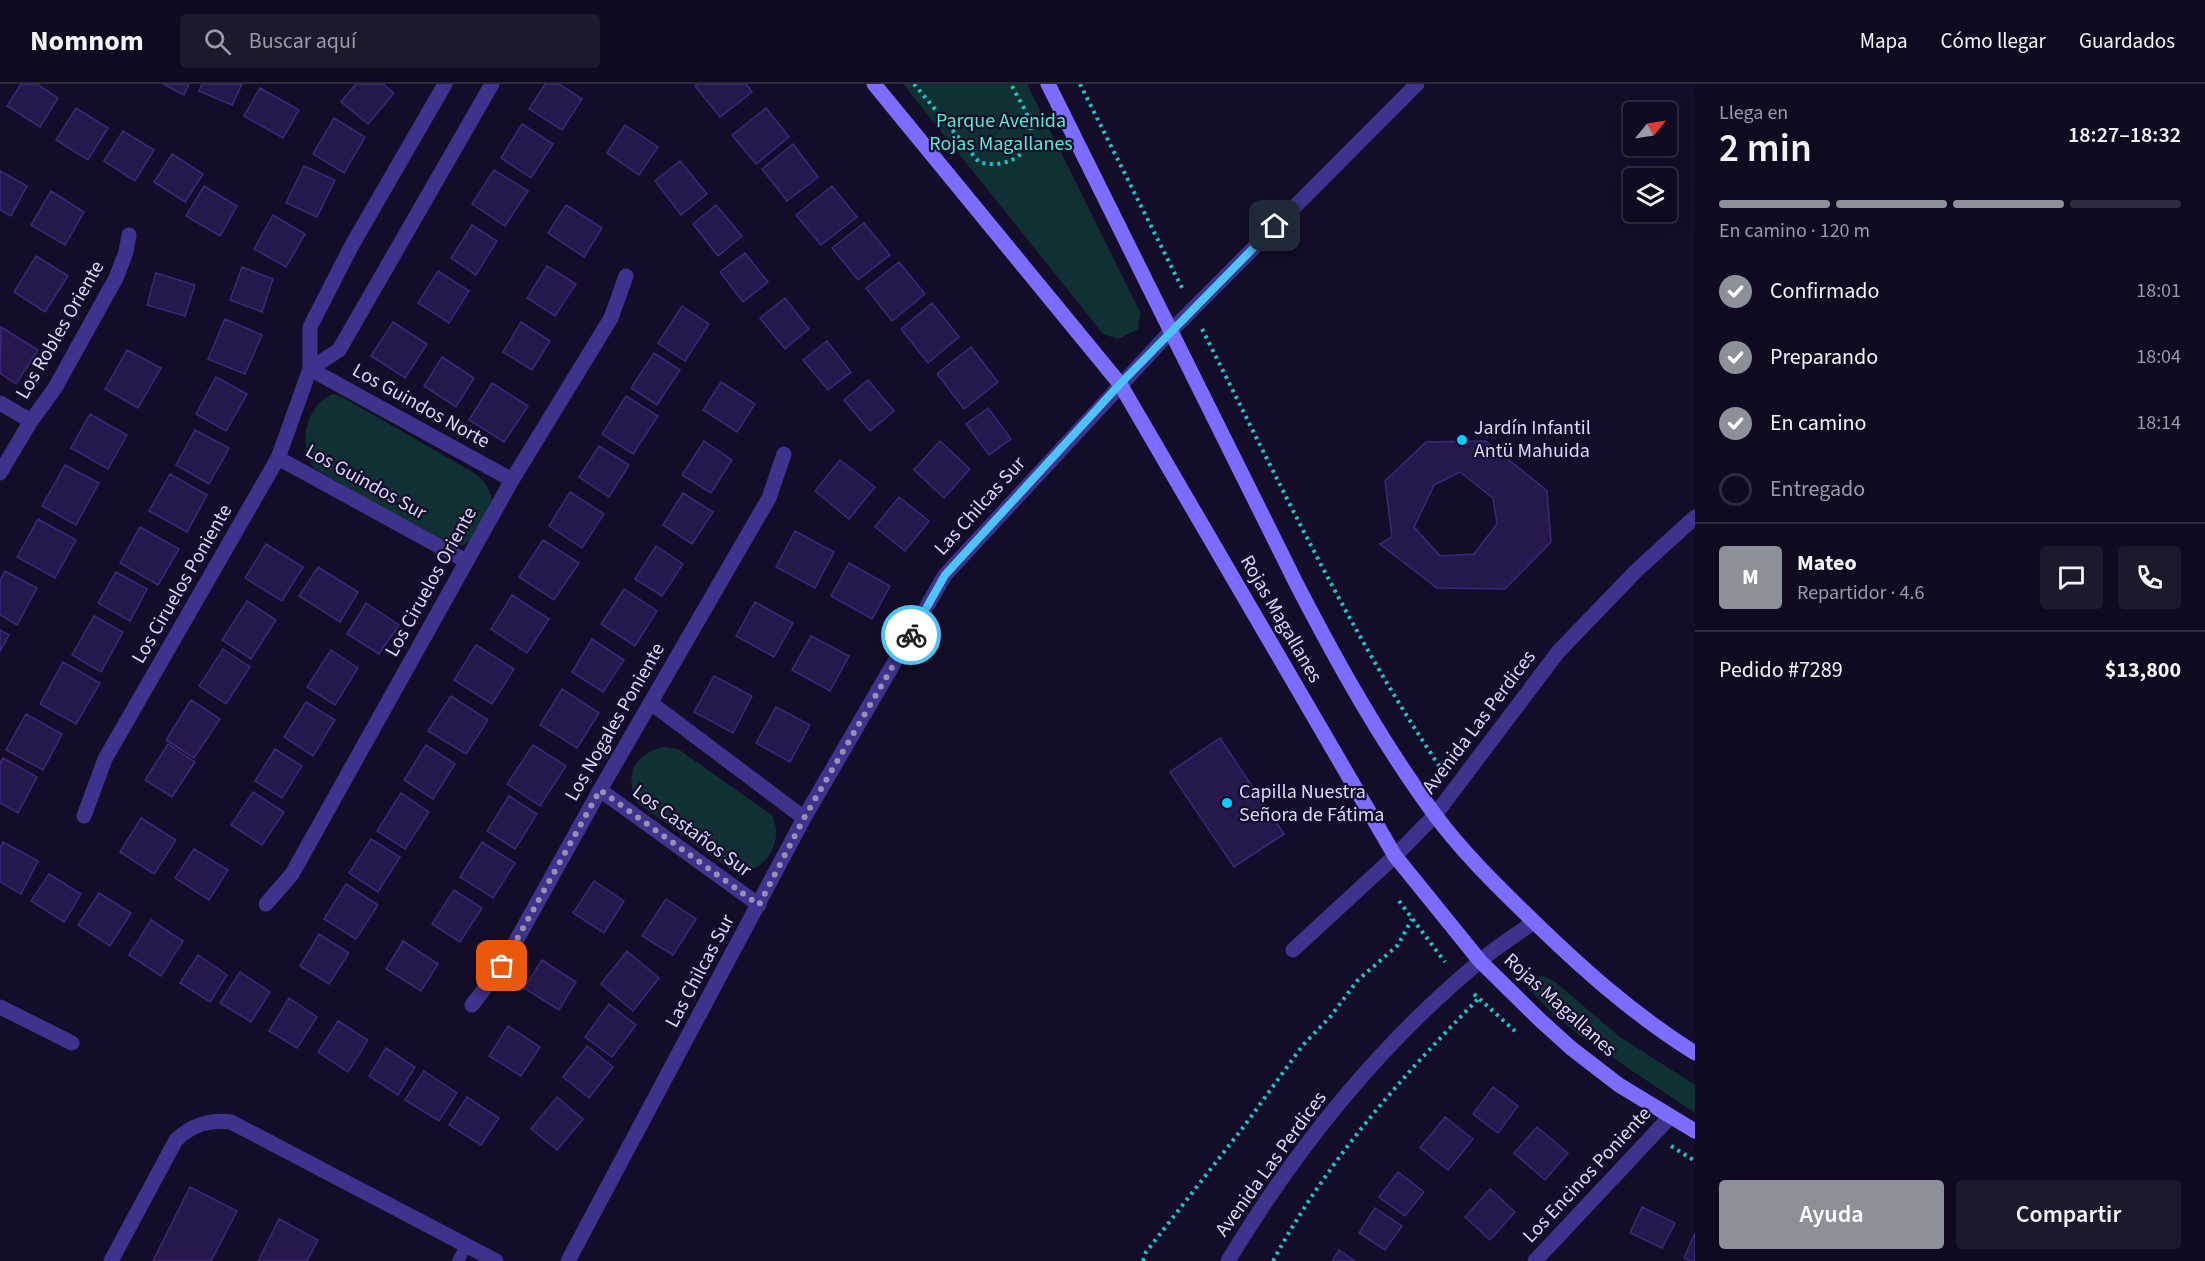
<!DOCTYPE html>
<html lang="es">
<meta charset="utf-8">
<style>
body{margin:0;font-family:"Source Sans 3",sans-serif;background:#1d182c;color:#f1f3f6;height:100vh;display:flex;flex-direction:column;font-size:22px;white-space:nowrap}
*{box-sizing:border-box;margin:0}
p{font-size:20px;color:#9b9aa4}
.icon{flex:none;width:33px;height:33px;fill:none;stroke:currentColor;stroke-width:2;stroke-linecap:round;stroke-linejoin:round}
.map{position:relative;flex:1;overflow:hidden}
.drawer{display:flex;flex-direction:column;background:#0f0a1f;width:510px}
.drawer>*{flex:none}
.needle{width:39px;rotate:60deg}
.controls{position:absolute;left:1623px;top:18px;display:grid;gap:12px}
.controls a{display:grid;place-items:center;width:54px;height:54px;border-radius:6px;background:#0f0a1f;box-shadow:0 3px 15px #0003,0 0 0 2px #2f2b3d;font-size:30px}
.pin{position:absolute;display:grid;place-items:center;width:51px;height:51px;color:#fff;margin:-26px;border-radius:12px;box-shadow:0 3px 9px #0006}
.courier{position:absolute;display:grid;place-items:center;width:60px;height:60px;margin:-30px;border:4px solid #4fc3f7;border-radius:50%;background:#fff;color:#222;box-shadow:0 2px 8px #0007}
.overview em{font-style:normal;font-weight:600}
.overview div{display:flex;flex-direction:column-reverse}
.overview{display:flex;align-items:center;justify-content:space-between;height:102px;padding:0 24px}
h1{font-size:39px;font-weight:600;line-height:45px}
.bar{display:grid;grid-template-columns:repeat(4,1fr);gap:9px 6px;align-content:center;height:72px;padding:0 24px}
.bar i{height:8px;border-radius:4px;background:#2f2b3d}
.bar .selected{background:#8c9099}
.bar p{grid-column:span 4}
.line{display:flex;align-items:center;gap:15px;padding:0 24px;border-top:2px solid #2f2b3d}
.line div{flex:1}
.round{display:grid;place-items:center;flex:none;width:63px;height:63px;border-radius:6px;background:#1d182c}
ol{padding:0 24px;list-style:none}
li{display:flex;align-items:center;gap:18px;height:66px}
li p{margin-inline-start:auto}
li .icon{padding:6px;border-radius:50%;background:#8c9099;color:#fff;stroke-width:4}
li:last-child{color:#9b9aa4}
li i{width:33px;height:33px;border:3px solid #2f2b3d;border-radius:50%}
.action{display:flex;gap:12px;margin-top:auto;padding:12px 24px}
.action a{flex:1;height:69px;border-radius:6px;background:#8c9099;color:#fff;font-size:24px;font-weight:600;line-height:69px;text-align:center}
.action a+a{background:#1d182c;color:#f1f3f6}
header{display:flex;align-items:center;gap:36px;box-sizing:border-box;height:84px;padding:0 30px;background:#0f0a1f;border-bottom:2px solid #2f2b3d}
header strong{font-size:28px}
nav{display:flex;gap:33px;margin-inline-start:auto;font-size:21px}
.search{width:420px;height:54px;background:#1d182c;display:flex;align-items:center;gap:15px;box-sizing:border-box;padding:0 21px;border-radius:6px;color:#9b9aa4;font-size:22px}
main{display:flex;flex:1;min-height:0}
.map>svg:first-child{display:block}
.green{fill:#0f3133}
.building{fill:#26174c;stroke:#3e277a;stroke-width:1.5;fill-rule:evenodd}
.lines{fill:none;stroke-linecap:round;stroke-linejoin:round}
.path{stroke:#23c1c5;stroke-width:4;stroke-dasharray:3 4.5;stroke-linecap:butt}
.lane{stroke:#3e338c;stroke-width:12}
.street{stroke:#3e338c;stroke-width:15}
.secondary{stroke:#7c6cff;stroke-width:15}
.done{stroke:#978fb4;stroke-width:6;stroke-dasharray:0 10.8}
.route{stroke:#4fc3f7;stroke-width:8}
.poi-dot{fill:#01d0ff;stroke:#140d29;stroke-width:2}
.labels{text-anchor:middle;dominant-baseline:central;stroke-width:4.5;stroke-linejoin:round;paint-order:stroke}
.park-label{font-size:20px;fill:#54ecd3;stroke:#140d29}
.street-label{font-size:20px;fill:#ddd5ff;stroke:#140d29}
.poi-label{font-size:20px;fill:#ddd5ff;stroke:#140d29;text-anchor:start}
</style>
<header>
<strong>Nomnom</strong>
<div class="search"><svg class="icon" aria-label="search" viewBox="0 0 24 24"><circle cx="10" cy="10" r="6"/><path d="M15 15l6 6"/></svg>Buscar aquí</div>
<nav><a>Mapa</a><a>Cómo llegar</a><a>Guardados</a></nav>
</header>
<main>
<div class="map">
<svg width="1695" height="1177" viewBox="0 0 1695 1177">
<rect width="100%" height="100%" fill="#140d29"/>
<path class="green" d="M903,0h124l113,228 -2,17 -20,10 -15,-5z
M333,310l11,4 132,76c10,8 19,22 15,37 -1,4 -5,8 -7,12 -9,14 -18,27 -37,23l-133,-78c-16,-22 -9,-63 19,-74z
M663,663l15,2 94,66c2,6 5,12 4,19 0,20 -21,44 -43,37l-95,-68c-15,-25 -4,-50 25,-56z
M1543,892l11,5 66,56 75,48v28l-116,-78 -29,-24 -20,-21 1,-10z"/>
<path class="building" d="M21,0h16l21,14 -18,29 -33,-21z
M163,0h26l-5,11z
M202,0h40l-10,21 -33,-14z
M356,0h27l11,9 -26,31 -27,-22z
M545,0h14l23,15 -20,31 -33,-21z
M697,0h49l6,8 -32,25 -25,-31z
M260,4l39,22 -16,28 -39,-22z
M76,24l32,20 -20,32 -32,-20z
M766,24l23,29 -33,27 -24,-29z
M334,34l31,19 -21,36 -31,-19z
M522,40l31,20 -22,34 -30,-20z
M625,41l33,22 -19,28 -32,-22z
M123,47l31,19 -19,31 -31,-20z
M793,60l25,33 -31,24 -25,-32z
M172,70l31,20 -18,28 -31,-20z
M680,77l27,33 -26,21 -26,-34z
M304,82l31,14 -18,37 -31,-14z
M494,86l34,21 -23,35 -33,-22z
M0,87l27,15 -16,30 -11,-6z
M204,102l33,20 -17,30 -34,-20z
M832,102l25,31 -36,28 -25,-30z
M51,107l33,21 -19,33 -34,-20z
M566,121l36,23 -18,29 -36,-24z
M716,121l26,31 -24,20 -25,-32z
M273,131l32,19 -19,33 -32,-18z
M864,139l26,32 -32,25 -26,-32z
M472,141l25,16 -21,34 -25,-17z
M745,169l23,29 -25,20 -23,-30z
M36,172l32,20 -23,36 -31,-20z
M899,178l26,32 -33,27 -26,-33z
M547,182l29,18 -21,32 -28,-18z
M242,183l31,12 -11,33 -32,-12z
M438,187l31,20 -20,32 -31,-20z
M156,189l39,12 -10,31 -38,-11z
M785,214l24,31 -24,20 -25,-31z
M932,219l27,34 -31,26 -27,-34z
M682,222l27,18 -24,37 -27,-18z
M225,235l37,16 -17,39 -37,-15z
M393,238l34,22 -22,34 -34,-22z
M521,238l29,19 -18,29 -29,-18z
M1,243l37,23 -22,34 -16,-11z
M827,257l24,31 -23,18 -25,-30z
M971,263l27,35 -34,27 -27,-35z
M127,266l34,18 -23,40 -33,-19z
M654,269l26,17 -23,35 -26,-17z
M442,273l32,21 -18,29 -32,-21z
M216,293l31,17 -21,37 -30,-17z
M868,296l26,31 -24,20 -26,-31z
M721,298l34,22 -18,28 -34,-22z
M492,299l36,23 -24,36 -35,-22z
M626,312l32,20 -25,38 -31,-20z
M988,324l23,31 -22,16 -23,-31z
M90,330l37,21 -19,34 -37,-21z
M195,346l34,18 -20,36 -33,-19z
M704,357l28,19 -21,33 -29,-18z
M940,357l30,28 -26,29 -30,-28z
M1486,357l61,50 4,51 -46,47 -68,-1 -57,-44 12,-7 -7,-56 41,-39zM1460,388l33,26 4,26 -23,30 -34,2 -26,-29 20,-42z
M599,362l30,19 -20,32 -30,-20z
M840,376l35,27 -26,32 -34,-28z
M65,381l34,18 -23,42 -34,-19z
M170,390l37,21 -20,37 -38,-21z
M570,408l34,22 -22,34 -33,-22z
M683,409l30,19 -21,32 -29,-19z
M899,413l30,24 -24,30 -30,-24z
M38,435l38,21 -21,38 -38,-21z
M140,443l39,22 -21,36 -38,-22z
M795,447l39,21 -19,36 -39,-21z
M543,456l36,23 -25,37 -35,-23z
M266,460l37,23 -21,34 -37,-23z
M656,462l27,18 -21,32 -27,-17z
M849,479l41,23 -18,33 -41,-23z
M318,483l40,25 -18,30 -41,-26z
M5,487l32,17 -20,37 -17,-10v-35z
M116,488l31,17 -17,32 -32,-18z
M624,505l33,22 -22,35 -34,-22z
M512,511l37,24 -22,34 -36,-24z
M247,517l29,19 -25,39 -29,-19z
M755,518l38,21 -19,34 -38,-21z
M366,519l33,22 -20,29 -32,-20z
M94,532l29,16 -22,40 -29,-17z
M0,546l9,5 -9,16z
M811,552l38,20 -19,35 -38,-21z
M592,555l32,21 -21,32 -31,-20z
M476,561l38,24 -22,35 -38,-24z
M223,565l27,18 -24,37 -27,-18z
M331,566l27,18 -23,37 -28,-18z
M63,578l37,21 -24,41 -36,-20z
M714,592l38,20 -19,37 -39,-21z
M562,605l37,24 -22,35 -37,-23z
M451,612l37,24 -22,34 -38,-23z
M191,616l29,19 -26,39 -28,-18z
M306,618l29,18 -22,36 -29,-19z
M776,623l34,18 -20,37 -34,-19z
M26,630l36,20 -19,36 -37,-20z
M1220,654l64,96 -50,33 -64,-95z
M168,660l27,18 -23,35 -27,-17z
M426,661l29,19 -22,35 -29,-19z
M533,661l33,21 -26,40 -33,-22z
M275,665l27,17 -20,32 -27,-17z
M3,674l34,19 -19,36 -18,-10v-40z
M253,708l31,20 -22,33 -31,-20z
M401,709l28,19 -24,37 -28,-18z
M509,712l28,18 -22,35 -28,-18z
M141,734l35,22 -22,34 -34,-22z
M371,755l29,18 -22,35 -29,-19z
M3,758l35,19 -17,33 -21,-12v-34z
M482,758l33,21 -22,35 -33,-21z
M194,765l34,21 -19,30 -34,-22z
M49,790l32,20 -17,28 -33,-21z
M594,797l30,20 -20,32 -31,-20z
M346,800l32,21 -22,34 -32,-20z
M454,806l28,18 -22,34 -28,-18z
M99,809l32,20 -21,33 -32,-21z
M666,815l30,20 -23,36 -31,-19z
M151,836l32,21 -22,35 -32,-21z
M319,850l30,19 -20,31 -29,-18z
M403,857l35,23 -17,27 -35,-22z
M627,867l32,27 -26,33 -32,-27z
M198,871l29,20 -17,27 -30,-19z
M542,876l34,22 -17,28 -35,-22z
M240,888l30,20 -19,30 -31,-19z
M289,914l28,19 -20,31 -28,-17z
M609,920l27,21 -24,32 -27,-20z
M338,937l30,19 -20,32 -30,-20z
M508,942l32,21 -19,29 -32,-20z
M587,962l26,21 -24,31 -26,-21z
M386,964l29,19 -17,28 -29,-19z
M424,987l33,22 -18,28 -34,-21z
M1493,1003l25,19 -20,27 -25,-19z
M467,1013l32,21 -18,27 -32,-20z
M557,1013l26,22 -26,31 -26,-21z
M1445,1033l28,22 -25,31 -28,-22z
M1537,1043l31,26 -23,27 -31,-27z
M1398,1088l26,20 -19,24 -26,-19z
M190,1103l47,24 -26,50h-58z
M1490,1105l25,23 -25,28 -25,-23z
M1642,1123l33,16 -13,25 -32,-15z
M1375,1124l27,18 -17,24 -26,-17z
M279,1135l39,21 -11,21h-49z
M1695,1149v28h-5l-6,-3z
M1339,1166l16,11h-23z"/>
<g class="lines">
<path class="path" d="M914,0l65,78c23,7 51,-4 52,-31 0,-15 -14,-34 -20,-47
M1080,0l103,206
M1202,245c76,150 146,302 240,441
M1399,817l46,61
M1474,910l41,37
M1671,1062l24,15
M1143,1177l3,-9 99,-127 58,-80 28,-29 26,-35 41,-36 14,-26
M1273,1177c53,-99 128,-184 206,-263"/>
<path class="lane" d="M458,1177l8,-15"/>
<path class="street" d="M310,285l29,-19 153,-266
M310,285l202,111
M0,319l31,18
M278,374l188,103
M0,389l31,-52 24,-33 61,-110 10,-26 3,-17
M651,619l153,115
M600,706l159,115
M84,732l21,-57 173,-301 32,-89v-42l42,-82 93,-161
M266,820l26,-30 220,-394 99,-162 15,-42
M1293,866l102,-94 40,-41 123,-163 78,-81 59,-54
M472,921l30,-39 98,-176 169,-292 15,-44
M0,923l72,36
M111,1177l65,-121c16,-15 33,-21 55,-18l265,139
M568,1177l236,-443 141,-243 225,-243 247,-248
M1228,1177c67,-111 151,-216 251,-299 17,-15 37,-27 55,-40
M1535,1177l135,-144"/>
<path class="secondary" d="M874,0l246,300 275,472 85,105 60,59 31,28 48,37 76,46
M1048,0l249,501c41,79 85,158 138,230 26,35 57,66 89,97 53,52 107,101 171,141"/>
</g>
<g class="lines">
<path class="done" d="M502,882l98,-176 159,115 45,-87 107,-183"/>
<path class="route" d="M911,551l34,-60 175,-191 155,-158"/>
</g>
<g class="poi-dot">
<circle cx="1462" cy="356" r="6"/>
<circle cx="1227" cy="719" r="6"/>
</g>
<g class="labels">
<g class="park-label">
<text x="1001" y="37">Parque Avenida<tspan x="1001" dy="23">Rojas Magallanes</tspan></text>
</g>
<g class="street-label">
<text transform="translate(60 246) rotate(-60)">Los Robles Oriente</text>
<text transform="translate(421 322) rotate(29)">Los Guindos Norte</text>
<text transform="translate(366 398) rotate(29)">Los Guindos Sur</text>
<text transform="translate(980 422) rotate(-48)">Las Chilcas Sur</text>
<text transform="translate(431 498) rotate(-61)">Los Ciruelos Oriente</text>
<text transform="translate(182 500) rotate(-60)">Los Ciruelos Poniente</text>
<text transform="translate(1281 535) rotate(60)">Rojas Magallanes</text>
<text transform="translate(615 638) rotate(-60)">Los Nogales Poniente</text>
<text transform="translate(1479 638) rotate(-53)">Avenida Las Perdices</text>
<text transform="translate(692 747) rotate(36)">Los Castaños Sur</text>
<text transform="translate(700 887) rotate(-62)">Las Chilcas Sur</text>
<text transform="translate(1560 921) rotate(42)">Rojas Magallanes</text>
<text transform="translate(1271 1080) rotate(-54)">Avenida Las Perdices</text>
<text transform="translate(1587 1091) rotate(-47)">Los Encinos Poniente</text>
</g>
<g class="poi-label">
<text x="1474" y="344">Jardín Infantil<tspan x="1474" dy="23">Antü Mahuida</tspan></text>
<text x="1239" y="708">Capilla Nuestra<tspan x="1239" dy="23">Señora de Fátima</tspan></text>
</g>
</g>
</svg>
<div class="controls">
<a><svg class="needle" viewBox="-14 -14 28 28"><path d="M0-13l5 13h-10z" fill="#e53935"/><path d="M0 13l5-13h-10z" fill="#9b9aa4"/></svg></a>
<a><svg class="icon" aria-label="layers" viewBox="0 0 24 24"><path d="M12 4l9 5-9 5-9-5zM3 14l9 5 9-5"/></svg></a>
</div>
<div class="pin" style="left:502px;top:882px;background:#ea580c"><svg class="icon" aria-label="bag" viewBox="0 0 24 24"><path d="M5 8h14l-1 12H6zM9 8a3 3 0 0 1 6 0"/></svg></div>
<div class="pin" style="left:1275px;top:142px;background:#1f2937"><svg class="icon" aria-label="home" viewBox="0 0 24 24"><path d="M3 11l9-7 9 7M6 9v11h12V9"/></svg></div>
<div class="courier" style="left:911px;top:551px"><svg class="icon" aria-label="bike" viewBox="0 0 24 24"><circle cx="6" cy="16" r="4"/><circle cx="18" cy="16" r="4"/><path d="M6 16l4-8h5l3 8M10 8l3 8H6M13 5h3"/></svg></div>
</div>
<section class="drawer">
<div class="overview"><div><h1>2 min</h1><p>Llega en</p></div><em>18:27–18:32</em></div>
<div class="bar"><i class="selected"></i><i class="selected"></i><i class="selected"></i><i></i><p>En camino · 120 m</p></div>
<ol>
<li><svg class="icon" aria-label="check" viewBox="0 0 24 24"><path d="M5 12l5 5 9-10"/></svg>Confirmado<p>18:01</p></li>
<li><svg class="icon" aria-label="check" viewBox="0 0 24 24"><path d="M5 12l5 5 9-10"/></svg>Preparando<p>18:04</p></li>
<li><svg class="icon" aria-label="check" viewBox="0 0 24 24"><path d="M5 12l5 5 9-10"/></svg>En camino<p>18:14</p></li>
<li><i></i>Entregado</li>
</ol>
<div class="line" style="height:108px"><b class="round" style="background:#8c9099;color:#fff">M</b><div><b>Mateo</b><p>Repartidor · 4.6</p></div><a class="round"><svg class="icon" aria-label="chat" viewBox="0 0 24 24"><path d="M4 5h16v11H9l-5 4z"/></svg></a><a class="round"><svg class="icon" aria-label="phone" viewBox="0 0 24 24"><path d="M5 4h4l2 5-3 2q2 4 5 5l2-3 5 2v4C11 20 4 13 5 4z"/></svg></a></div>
<div class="line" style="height:78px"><div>Pedido #7289</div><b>$13,800</b></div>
<div class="action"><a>Ayuda</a><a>Compartir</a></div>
</section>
</main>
